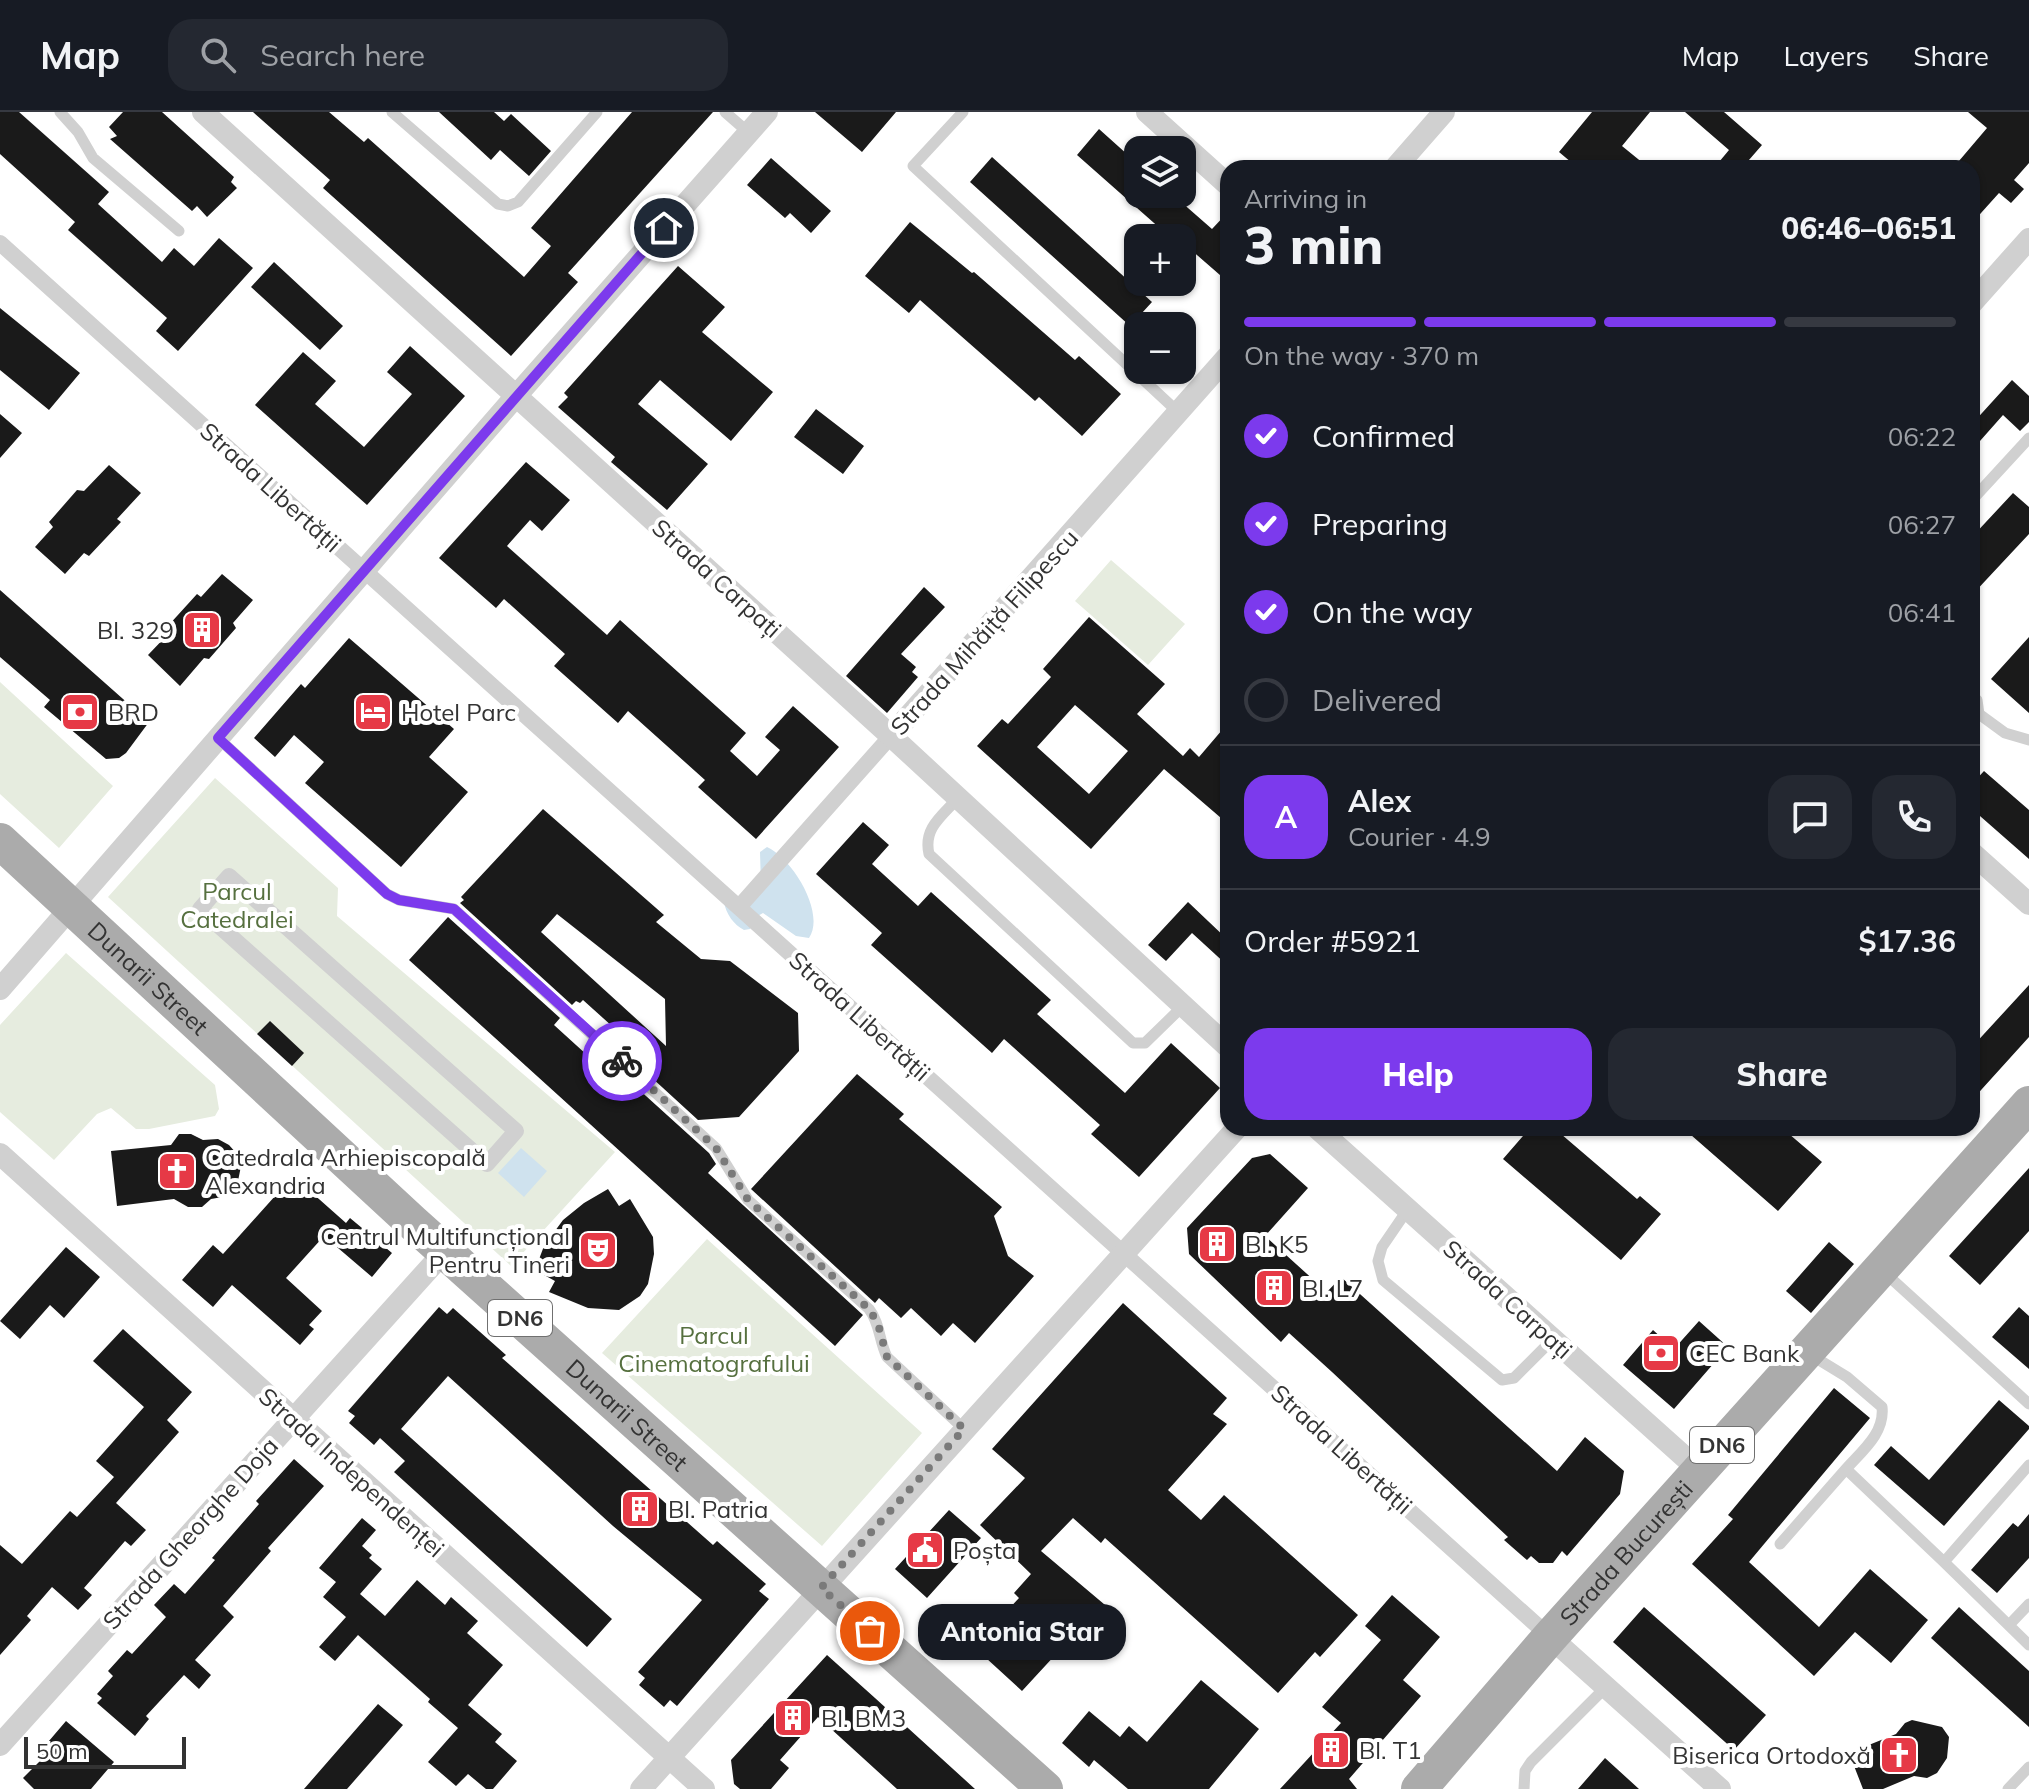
<!DOCTYPE html>
<meta charset="utf-8">
<style>
body{margin:0;font-family:Mulish,sans-serif;background:#242831;color:#f1f3f6;height:100vh;display:flex;flex-direction:column;font-size:30px;white-space:nowrap}
*{box-sizing:border-box;margin:0}
p{font-size:26px;color:#9ea1a6}
.icon{flex:none;width:44px;height:44px;fill:none;stroke:currentColor;stroke-width:2;stroke-linecap:round;stroke-linejoin:round}
.map{position:relative;flex:1;overflow:hidden}
.details{position:absolute;left:1220px;top:48px;width:760px;height:976px;display:flex;flex-direction:column;background:#171b24;border-radius:24px;box-shadow:0 2px 6px #0004}
.details>*{flex:none}
.buttons{position:absolute;left:1124px;top:24px;display:grid;gap:16px}
.buttons a{display:grid;place-items:center;width:72px;height:72px;border-radius:16px;background:#171b24;box-shadow:0 2px 6px #0004;font-size:40px}
.scale{position:absolute;left:24px;bottom:20px;width:162px;box-sizing:border-box;padding-left:8px;border:4px solid #333;border-top:0;font-size:22px;line-height:28px;white-space:nowrap;color:#333;-webkit-text-stroke:6px #fff;paint-order:stroke}
.pin{position:absolute;display:grid;place-items:center;width:68px;height:68px;color:#fff;margin:-34px;border:4px solid #fff;border-radius:50%;box-shadow:0 2px 8px #0007}
.courier{position:absolute;display:grid;place-items:center;width:80px;height:80px;margin:-40px;border:6px solid #7c3aed;border-radius:50%;background:#fff;color:#222;box-shadow:0 2px 10px #0007}
.bubble{position:absolute;height:56px;border-radius:24px;background:#171b24;box-shadow:0 2px 6px #0004;font-size:26px;font-weight:800;line-height:56px;text-align:center}
.headline em{font-style:normal;font-weight:800}
.headline div{display:flex;flex-direction:column-reverse}
.headline{display:flex;align-items:center;justify-content:space-between;height:136px;padding:0 24px}
h1{font-size:52px;font-weight:800;line-height:60px}
.bar{display:grid;grid-template-columns:repeat(4,1fr);gap:12px 8px;align-content:center;height:96px;padding:0 24px}
.bar i{height:10px;border-radius:6px;background:#363941}
.bar .current{background:#7c3aed}
.bar p{grid-column:span 4}
.line{display:flex;align-items:center;gap:20px;padding:0 24px;border-top:2px solid #363941}
.line div{flex:1}
.round{display:grid;place-items:center;flex:none;width:84px;height:84px;border-radius:24px;background:#242831}
ol{padding:0 24px;list-style:none}
li{display:flex;align-items:center;gap:24px;height:88px}
li p{margin-inline-start:auto}
li .icon{padding:8px;border-radius:50%;background:#7c3aed;color:#fff;stroke-width:4}
li:last-child{color:#9ea1a6}
li i{width:44px;height:44px;border:4px solid #363941;border-radius:50%}
.button{display:flex;gap:16px;margin-top:auto;padding:16px 24px}
.button a{flex:1;height:92px;border-radius:24px;background:#7c3aed;color:#fff;font-size:32px;font-weight:800;line-height:92px;text-align:center}
.button a+a{background:#242831;color:#f1f3f6}
header{display:flex;align-items:center;gap:48px;box-sizing:border-box;height:112px;padding:0 40px;background:#171b24;border-bottom:2px solid #363941}
header strong{font-size:38px}
nav{display:flex;gap:44px;margin-inline-start:auto;font-size:28px}
.search{width:560px;height:72px;background:#242831;display:flex;align-items:center;gap:20px;box-sizing:border-box;padding:0 28px;border-radius:24px;color:#9ea1a6;font-size:30px}
.map>svg:first-child{display:block}
.green{fill:#e6ecdf}
.water{fill:#cfe2ee}
.building{fill:#1a1a1a;fill-rule:evenodd}
.lines{fill:none;stroke-linecap:round;stroke-linejoin:round}
.service{stroke:#d0d0d0;stroke-width:11}
.pedestrian{stroke:#d0d0d0;stroke-width:16}
.minor{stroke:#d0d0d0;stroke-width:22}
.primary{stroke:#ababab;stroke-width:36}
.done{stroke:#7a7a7a;stroke-width:8;stroke-dasharray:0 14.4}
.route{stroke:#7c3aed;stroke-width:10}
.labels{text-anchor:middle;dominant-baseline:central;stroke-width:8;stroke-linejoin:round;paint-order:stroke}
.shield{fill:#fff;stroke:#707070;stroke-width:2}
.shield-label{font-size:22px;font-weight:bold;fill:#333}
.street-label{font-size:24px;fill:#333;stroke:#fff}
.poi-label{font-size:24px;fill:#333;stroke:#fff;text-anchor:start}
.park-label{font-size:24px;fill:#56703f;stroke:#fff}
</style>
<header>
<strong>Map</strong>
<div class="search"><svg class="icon" aria-label="search" viewBox="0 0 24 24"><circle cx="10" cy="10" r="6"/><path d="M15 15l6 6"/></svg>Search here</div>
<nav><a>Map</a><a>Layers</a><a>Share</a></nav>
</header>
<div class="map">
<svg width="2029" height="1677" viewBox="0 0 2029 1677">
<rect width="100%" height="100%" fill="#fff"/>
<path class="green" d="M1111,448l74,64 -37,41 -73,-64z
M0,570l113,104 -54,62 -59,-54z
M215,666l123,110 -1,28 278,236 -104,114 -403,-369z
M66,841l149,132 4,24 -4,7 -66,13h-13l-25,-21 -14,6 -43,46 -54,-48v-87z
M707,1127l215,194 -100,113 -220,-193z"/>
<path class="water" d="M767,735c25,11 59,66 42,91l-13,-2 -33,-23 -7,4 -6,12 -6,1c-10,-5 -18,-16 -20,-28l37,-15 -1,-35z
M521,1036l26,23 -23,26 -26,-24z"/>
<path class="building" d="M0,0h19l90,80 -11,12 64,58 12,-14 20,18 25,-28 34,30 -75,83 -22,-20 11,-13 -99,-88 7,-8 -75,-68z
M123,0h39l72,65 -3,5 6,6 -30,29 -10,-11 -5,5 -82,-72 7,-3 -8,-9z
M253,0h76l35,30 4,-4 156,139 27,-31 -20,-18 101,-116h81l-145,161 10,9 -67,74 -188,-168 7,-8z
M439,0h55l10,9 7,-7 40,37 -22,25 -29,-26 -9,10z
M815,0h81l-34,40z
M1592,0h58l-28,34 27,22h-71l-19,-16z
M1685,0h39l38,33 -20,23h-28l15,-18z
M1968,0h61v51l-15,17 10,9 -13,14 -12,-10 -27,30v-55h-19l34,-40z
M1099,17l39,35v30h34l40,35 16,-17v70l-46,-40v-4h-11l-94,-83z
M992,45l160,145 -22,24 -160,-144z
M771,46l60,53 -20,22 -21,-20 -5,5 -38,-33z
M910,110l62,51 2,-1 101,88 4,-4 42,38 -39,42 -43,-39 -4,4 -115,-101 -11,13 -44,-37z
M274,150l69,64 -23,24 -69,-63z
M678,154l47,41 -23,25 71,60 -42,49 -71,-61 -22,24 70,60 -41,46 -56,-48 4,-5 -57,-50 10,-10 -4,-4z
M0,196l80,65 -31,37 -49,-40z
M410,234l55,50 -98,109 -112,-100 48,-53 33,29 -21,23 49,43 48,-53 -25,-22z
M2012,268l17,16v26l-9,9 -17,-16 -31,35v-26z
M816,297l48,37 -21,28 -49,-37z
M0,302l22,19 -22,25z
M526,350l44,38 -28,31 -12,-11 -23,26 100,89 13,-15 126,113 -16,18 27,25 23,-26 -15,-13 28,-31 46,41 -83,92 -58,-52 7,-7 -77,-69 -10,12 -64,-57 11,-12 -61,-55 -8,9 -57,-50z
M109,353l32,28 -24,26 4,3 -32,34 -5,-3 -19,21 -30,-27 18,-20 -4,-5 28,-32 7,1z
M2013,381l16,14v27l-57,61v-58z
M222,462l31,26 -20,23 3,5 -27,31 -5,-1 -24,28 -32,-31 22,-23 -3,-5 30,-33 4,3z
M924,475l21,20 -44,47 15,13 -4,5 6,5 -31,36 -41,-37z
M0,478l149,132 -23,31 -7,5 -13,1 -62,-52 6,-7 -50,-43z
M1089,505l76,67 -28,30 46,42 7,-8 9,9 29,-34v101l-64,-55 -73,80 -114,-103 25,-27 6,5 43,-47 -8,-8zM1075,593l53,46 -39,43 -52,-47z
M2029,525v76l-38,-34z
M349,526l105,91 -25,28 39,35 -67,75 -96,-84 19,-21 -30,-27 -19,22 -21,-19 47,-54 4,4z
M1984,659l45,39v49l-57,-50v-25z
M543,697l121,106 -8,7 45,37 29,2 68,52 1,38 -60,66 -41,3 -82,-75 7,-9 -40,-36 -3,3 -4,-2 -4,4 -112,-102 4,-3 -3,-3zM557,802l108,85 1,47 -125,-114z
M863,710l26,23 -17,19 46,42 13,-14 120,108 -14,14 88,79 46,-50 49,45 -81,89 -48,-43 9,-9 -96,-86 -12,14 -121,-108 11,-12 -66,-59z
M1188,790l40,38v26l-36,-33 -26,28 -18,-16z
M448,805l112,101 -6,7 44,40 6,-7 105,95 7,11 -8,9 155,142 -28,31 -426,-386z
M2029,873v52l-57,63v-53z
M270,909l34,32 -12,13 -35,-32z
M857,962l47,40 -5,5 103,88 -8,9 14,40 26,20 -59,67 -22,-20 -12,13 -30,-28 -10,10 -22,-20 -4,5 -124,-114z
M1530,1016h24l83,71 3,-3 21,18 -40,46 -118,-101z
M1683,1016h99l40,34 -44,49z
M179,1022h12l12,6 15,-1 11,6 8,9 4,12 -4,20 -9,10 -17,3 -9,8h-14l-14,-8 -57,7 -6,-55 60,-6z
M1270,1042l38,34 -43,48 62,56 14,-15 216,194 28,-34 39,34 -4,23 -53,62 -5,-5 -9,12h-14l-8,-7 -4,4 -23,-20 4,-3 -176,-165 -43,-39 -8,9 -92,-88 -2,-26 65,-70z
M2029,1056v63l-49,54 -31,-29z
M293,1064l53,47 4,-5 42,35 -20,24 -48,-41 -38,42 36,33 -13,14 5,4 -14,16 -68,-60 -19,22 -31,-27 31,-35 10,9z
M608,1077l11,17 11,-7 23,38 1,17 -6,30 -8,12 -21,14 -31,-2 -39,-16 6,-11 -20,-11 9,-24 19,-26 21,-17z
M1829,1130l25,22 -43,49 -25,-22z
M66,1135l34,30 -36,41 -14,-13 -30,34 -20,-18z
M1123,1191l104,95 -14,16 14,10 -59,66 33,30 23,-25 134,120 -38,42 -5,-5 -37,41 -173,-155 -4,5 -28,-25 -32,33 70,59 -32,38 -10,-8 -47,51 -48,-44 45,-49 -5,-5 17,-19 -51,-49 45,-47 -33,-29z
M439,1195l8,7 6,-6 53,47 -4,3 134,119 77,68 4,-4 49,43 -7,7 10,8 -92,107 -7,-6 -6,7 -25,-22 6,-7 -7,-6 64,-72 -89,-74 -165,-150 -47,53 211,190 -25,28 -193,-175 11,-11 -25,-23 -6,7 -25,-22 6,-7 -7,-5z
M2019,1195l10,9v53l-37,-32z
M1699,1209l29,26 -54,62 -51,-44 30,-35 21,19z
M123,1217l69,63 -25,28 12,12 -63,71 30,27 -15,16 -6,-5 -41,47 8,7 -14,15 -26,-23 -25,29 4,4 -31,35v-110l22,19 48,-53 7,6 37,-40 -18,-16 48,-54 -51,-46z
M1834,1276l36,30 -121,144 70,65 51,-58 58,51 -37,43 -36,-31 -41,44 -122,-112 41,-45 -5,-4z
M1999,1288l30,26v3l-85,97 -70,-61 17,-19 38,34z
M294,1347l30,27 -56,62 3,3 -48,55 11,11 -39,43 16,15 -12,14 -15,-14 -38,41 3,3 -14,17 -38,-33 5,-5 -5,-4 16,-18 -5,-5 19,-21 5,4 34,-37 -12,-12 20,-21 11,10 30,-34 -3,-2 47,-54 -3,-3z
M949,1398l32,28 -54,60 -32,-29z
M2029,1402v44l-32,35 -26,-23 42,-47 5,4z
M362,1406l14,12 -14,16 10,9 -3,3 13,11 -22,25 25,22 32,-36 28,25 6,-8 27,24 -11,12 36,32 -35,40 34,29 -7,8 22,19 -24,28h-7l-18,-15 -12,12 -28,-24 30,-34 -30,-26 2,-3 -72,-64 -23,26 -16,-14 27,-30 -23,-20 13,-15 -17,-14z
M1392,1483l48,42 -37,43 18,16 -72,83 8,10h-77l61,-66 -19,-16 59,-67 -16,-14z
M1644,1495l122,108 -32,35 -121,-108z
M1959,1495l70,64v56l-98,-89z
M827,1543l48,43 100,91h-78l-79,-72 -38,43 9,8 -18,21h-31l-6,-5 -3,-24z
M1201,1568l58,49 -50,60h-81l-34,-29 -5,7 -27,-24 27,-32 31,26 9,-11 18,16z
M378,1592l25,21 -56,64h-43z
M1912,1608l30,7 7,10 -2,21 -10,15 -10,5 -13,-2 -31,13h-20l-14,-36 47,-19 9,-11z
M66,1609l48,41 -23,27h-57l-11,-11 19,-19 -5,-4z
M1605,1646l34,31h-61z"/>
<g class="lines">
<path class="service" d="M60,0l18,20 15,26 86,73
M392,0l106,92 10,2 10,-4 79,-90
M725,0l24,21
M963,0l-50,54 265,246
M1972,388l57,-62
M1972,584l5,4 2,14 -7,9
M1979,602l26,19 24,7
M218,626l169,156 12,6 55,9 262,239 32,52 121,109c11,14 10,32 18,48l77,72
M958,686c-16,18 -35,30 -29,56l204,189h12l38,-37
M1408,1097l-26,38 -4,14 5,19 119,100 12,-2 39,-39
M1885,1161l144,131
M1811,1243l36,22 35,30c3,26 -20,44 -36,62
M1780,1432l66,-75 98,93 85,-97
M1944,1450l85,83
M2009,1513l20,-21
M1524,1677l1,-18 6,-9 75,-75
M2008,1677l21,-22"/>
<path class="pedestrian" d="M0,131l1550,1394
M229,764l287,255 -29,33 -287,-255z
M739,795l152,-171"/>
<path class="minor" d="M203,0l688,624 337,311
M1147,0l81,73
M1395,56l49,-56
M1972,191l57,-64
M891,624l337,-380
M1972,741l57,51
M0,877l516,-593 251,-284
M1317,1016l382,342
M0,1042l704,635
M1550,1525l170,152
M0,1633l445,-494
M641,1677l596,-661"/>
<g class="primary">
<path id="s1" d="M0,729l412,381 633,567"/>
<path id="s2" d="M1419,1677l131,-152 479,-533"/>
</g>
</g>
<g class="lines">
<path class="done" d="M622,949l94,87 32,52 121,109 9,15 9,33 77,72 -143,159 49,43"/>
<path class="route" d="M622,949l-168,-152 -55,-9 -12,-6 -169,-156 446,-510"/>
</g>
<defs>
<symbol id="building-square" viewBox="-11 -11 22 22"><rect x="-9" y="-9" width="18" height="18" rx="4" fill="#e63946" stroke="#fff"/><path d="M-4-6H4V6H1V3H-1V6H-4ZM-2.5-4.3h1.7v1.8h-1.7ZM.8-4.3h1.7v1.8H.8ZM-2.5-1h1.7V.8h-1.7ZM.8-1h1.7V.8H.8Z" fill="#fff"/></symbol>
<symbol id="bank-square" viewBox="-11 -11 22 22"><rect x="-9" y="-9" width="18" height="18" rx="4" fill="#e63946" stroke="#fff"/><path d="M-6-4H6V4H-6ZM0-2.3a2.3 2.3 0 1 0 0 4.6a2.3 2.3 0 1 0 0-4.6Z" fill="#fff"/></symbol>
<symbol id="hotel-square" viewBox="-11 -11 22 22"><rect x="-9" y="-9" width="18" height="18" rx="4" fill="#e63946" stroke="#fff"/><path d="M-6-4.5h1.5V1H6V5H4.5V3h-9V5H-6ZM-4 0a1.8 1.8 0 1 1 3.6 0ZM.5 0V-2.5h3Q6-2.5 6 0Z" fill="#fff"/></symbol>
<symbol id="church-square" viewBox="-11 -11 22 22"><rect x="-9" y="-9" width="18" height="18" rx="4" fill="#e63946" stroke="#fff"/><path d="M-1.2-6h2.4v3.5h3.3v2.4h-3.3V6h-2.4V-.1h-3.3v-2.4h3.3Z" fill="#fff"/></symbol>
<symbol id="theatre-square" viewBox="-11 -11 22 22"><rect x="-9" y="-9" width="18" height="18" rx="4" fill="#e63946" stroke="#fff"/><path d="M-5-5.5Q0-4 5-5.5V0Q5 5 0 6Q-5 5-5 0ZM-3.3-2.5H-1v1.5H-3.3ZM1-2.5H3.3v1.5H1ZM-2.8 1Q0 5.5 2.8 1Z" fill="#fff"/></symbol>
<symbol id="civic-square" viewBox="-11 -11 22 22"><rect x="-9" y="-9" width="18" height="18" rx="4" fill="#e63946" stroke="#fff"/><path d="M-.6-6.5H3V-4.5H.6V-3L4-1V1h2V6H-6V1h2V-1L-.6-3ZM-1.2 2.5V6h2.4V2.5Z" fill="#fff"/></symbol>
</defs>
<g fill-rule="evenodd">
<use href="#building-square" x="180" y="496" width="44" height="44"/>
<use href="#bank-square" x="58" y="578" width="44" height="44"/>
<use href="#hotel-square" x="351" y="578" width="44" height="44"/>
<use href="#church-square" x="155" y="1037" width="44" height="44"/>
<use href="#building-square" x="1195" y="1110" width="44" height="44"/>
<use href="#theatre-square" x="576" y="1116" width="44" height="44"/>
<use href="#building-square" x="1252" y="1154" width="44" height="44"/>
<use href="#bank-square" x="1639" y="1219" width="44" height="44"/>
<use href="#building-square" x="618" y="1375" width="44" height="44"/>
<use href="#civic-square" x="903" y="1416" width="44" height="44"/>
<use href="#building-square" x="771" y="1584" width="44" height="44"/>
<use href="#building-square" x="1309" y="1616" width="44" height="44"/>
<use href="#church-square" x="1877" y="1621" width="44" height="44"/>
</g>
<g class="labels">
<g class="shield">
<rect x="488" y="1188" width="64" height="36" rx="6"/>
<rect x="1690" y="1315" width="64" height="36" rx="6"/>
</g>
<g class="shield-label">
<text x="520" y="1206">DN6</text>
<text x="1722" y="1333">DN6</text>
</g>
<g class="street-label">
<text transform="translate(271 375) rotate(42)">Strada Libertății</text>
<text transform="translate(717 466) rotate(42)">Strada Carpați</text>
<text transform="translate(984 520) rotate(-48)">Strada Mihăiță Filipescu</text>
<text stroke="none"><textPath href="#s1" startOffset="202">Dunarii Street</textPath></text>
<text transform="translate(860 904) rotate(42)">Strada Libertății</text>
<text transform="translate(1508 1187) rotate(42)">Strada Carpați</text>
<text stroke="none"><textPath href="#s1" startOffset="850">Dunarii Street</textPath></text>
<text transform="translate(1342 1337) rotate(42)">Strada Libertății</text>
<text transform="translate(352 1360) rotate(42)">Strada Independenței</text>
<text transform="translate(190 1421) rotate(-48)">Strada Gheorghe Doja</text>
<text stroke="none"><textPath href="#s2" startOffset="314">Strada București</textPath></text>
</g>
<g class="poi-label">
<text x="174" y="518" text-anchor="end">Bl. 329</text>
<text x="108" y="600">BRD</text>
<text x="401" y="600">Hotel Parc</text>
<text x="205" y="1045">Catedrala Arhiepiscopală<tspan x="205" dy="28">Alexandria</tspan></text>
<text x="570" y="1124" text-anchor="end">Centrul Multifuncțional<tspan x="570" dy="28">Pentru Tineri</tspan></text>
<text x="1245" y="1132">Bl. K5</text>
<text x="1302" y="1176">Bl. L7</text>
<text x="1689" y="1241">CEC Bank</text>
<text x="668" y="1397">Bl. Patria</text>
<text x="953" y="1438">Poșta</text>
<text x="821" y="1606">Bl. BM3</text>
<text x="1359" y="1638">Bl. T1</text>
<text x="1871" y="1643" text-anchor="end">Biserica Ortodoxă</text>
</g>
<g class="park-label">
<text x="237" y="779">Parcul<tspan x="237" dy="28">Catedralei</tspan></text>
<text x="714" y="1223">Parcul<tspan x="714" dy="28">Cinematografului</tspan></text>
</g>
</g>
</svg>
<div class="buttons">
<a><svg class="icon" aria-label="layers" viewBox="0 0 24 24"><path d="M12 4l9 5-9 5-9-5zM3 14l9 5 9-5"/></svg></a>
<a>+</a>
<a>−</a>
</div>
<div class="scale">50 m</div>
<div class="pin" style="left:870px;top:1519px;background:#ea580c"><svg class="icon" aria-label="bag" viewBox="0 0 24 24"><path d="M5 8h14l-1 12H6zM9 8a3 3 0 0 1 6 0"/></svg></div>
<div class="pin" style="left:664px;top:116px;background:#1f2937"><svg class="icon" aria-label="home" viewBox="0 0 24 24"><path d="M3 11l9-7 9 7M6 9v11h12V9"/></svg></div>
<div class="courier" style="left:622px;top:949px"><svg class="icon" aria-label="bike" viewBox="0 0 24 24"><circle cx="6" cy="16" r="4"/><circle cx="18" cy="16" r="4"/><path d="M6 16l4-8h5l3 8M10 8l3 8H6M13 5h3"/></svg></div>
<div class="bubble" style="left:918px;top:1492px;width:208px">Antonia Star</div>
<section class="details">
<div class="headline"><div><h1>3 min</h1><p>Arriving in</p></div><em>06:46–06:51</em></div>
<div class="bar"><i class="current"></i><i class="current"></i><i class="current"></i><i></i><p>On the way · 370 m</p></div>
<ol>
<li><svg class="icon" aria-label="check" viewBox="0 0 24 24"><path d="M5 12l5 5 9-10"/></svg>Confirmed<p>06:22</p></li>
<li><svg class="icon" aria-label="check" viewBox="0 0 24 24"><path d="M5 12l5 5 9-10"/></svg>Preparing<p>06:27</p></li>
<li><svg class="icon" aria-label="check" viewBox="0 0 24 24"><path d="M5 12l5 5 9-10"/></svg>On the way<p>06:41</p></li>
<li><i></i>Delivered</li>
</ol>
<div class="line" style="height:144px"><b class="round" style="background:#7c3aed;color:#fff">A</b><div><b>Alex</b><p>Courier · 4.9</p></div><a class="round"><svg class="icon" aria-label="chat" viewBox="0 0 24 24"><path d="M4 5h16v11H9l-5 4z"/></svg></a><a class="round"><svg class="icon" aria-label="phone" viewBox="0 0 24 24"><path d="M5 4h4l2 5-3 2q2 4 5 5l2-3 5 2v4C11 20 4 13 5 4z"/></svg></a></div>
<div class="line" style="height:104px"><div>Order #5921</div><b>$17.36</b></div>
<div class="button"><a>Help</a><a>Share</a></div>
</section>
</div>
